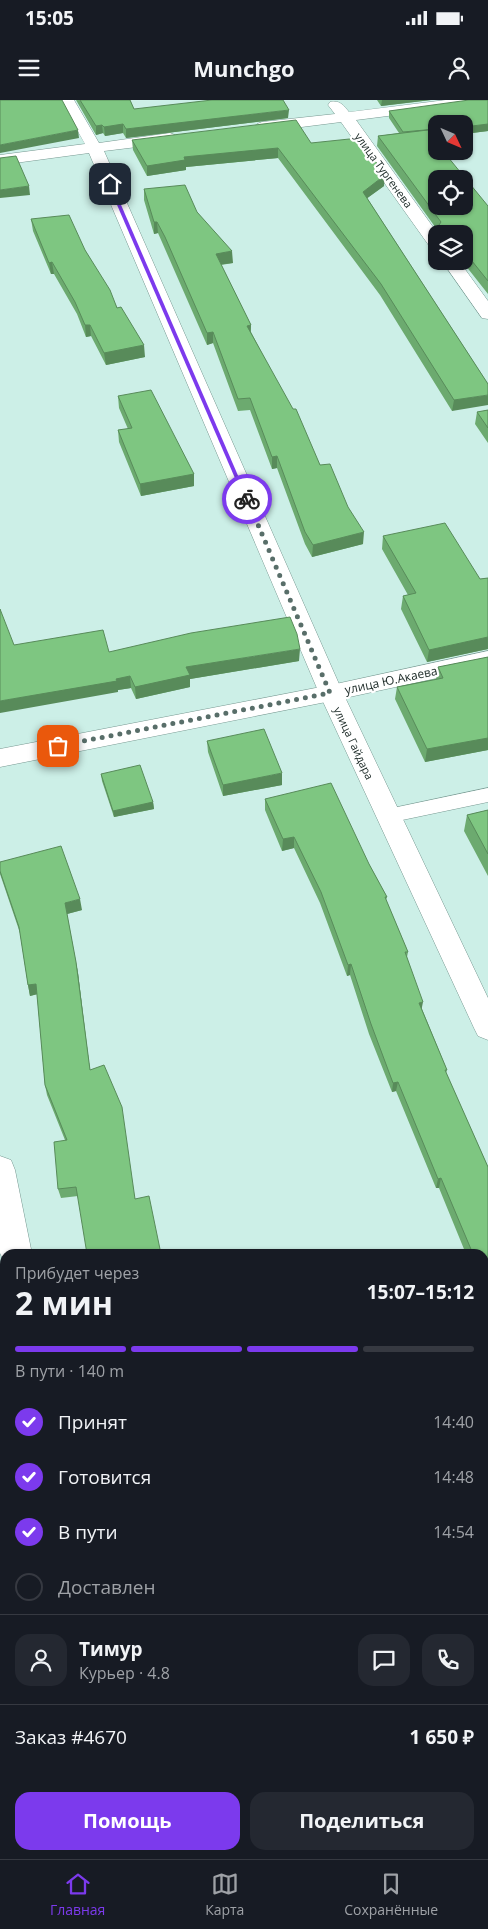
<!DOCTYPE html>
<html lang="ru">
<meta charset="utf-8">
<style>
body{margin:0;font-family:"Open Sans",sans-serif;background:#242831;color:#f1f3f6;height:100vh;display:flex;flex-direction:column;font-size:19px;white-space:nowrap}
*{box-sizing:border-box;margin:0}
p{font-size:16px;color:#9ea1a6}
.icon{flex:none;width:28px;height:28px;fill:none;stroke:currentColor;stroke-width:2;stroke-linecap:round;stroke-linejoin:round}
.map{position:relative;flex:1;overflow:hidden}
.panel{position:absolute;left:0px;top:1149px;width:489px;height:611px;display:flex;flex-direction:column;background:#171b24;border-radius:15px 15px 0 0;box-shadow:0 1px 4px #0004}
.panel>*{flex:none}
.needle{width:32px;rotate:134deg}
.controls{position:absolute;left:428px;top:15px;display:grid;gap:10px}
.controls a{display:grid;place-items:center;width:45px;height:45px;border-radius:10px;background:#171b24;box-shadow:0 1px 4px #0004;font-size:25px}
.pin{position:absolute;display:grid;place-items:center;width:42px;height:42px;color:#fff;margin:-21px;border-radius:10px;box-shadow:0 2px 8px #0006}
.courier{position:absolute;display:grid;place-items:center;width:50px;height:50px;margin:-25px;border:4px solid #7c3aed;border-radius:50%;background:#fff;color:#222;box-shadow:0 1px 6px #0007}
.summary em{font-style:normal;font-weight:700}
.summary div{display:flex;flex-direction:column-reverse}
.summary{display:flex;align-items:center;justify-content:space-between;height:85px;padding:0 15px}
h1{font-size:32px;font-weight:700;line-height:38px}
.bar{display:grid;grid-template-columns:repeat(4,1fr);gap:8px 5px;align-content:center;height:60px;padding:0 15px}
.bar i{height:6px;border-radius:4px;background:#363941}
.bar .active{background:#7c3aed}
.bar p{grid-column:span 4}
.line{display:flex;align-items:center;gap:12px;padding:0 15px;border-top:1px solid #363941}
.line div{flex:1}
.round{display:grid;place-items:center;flex:none;width:52px;height:52px;border-radius:15px;background:#242831}
ol{padding:0 15px;list-style:none}
li{display:flex;align-items:center;gap:15px;height:55px}
li p{margin-inline-start:auto}
li .icon{padding:5px;border-radius:50%;background:#7c3aed;color:#fff;stroke-width:4}
li:last-child{color:#9ea1a6}
li i{width:28px;height:28px;border:2px solid #363941;border-radius:50%}
.primary-button{display:flex;gap:10px;margin-top:auto;padding:10px 15px}
.primary-button a{flex:1;height:58px;border-radius:15px;background:#7c3aed;color:#fff;font-size:20px;font-weight:700;line-height:58px;text-align:center}
.primary-button a+a{background:#242831;color:#f1f3f6}
.status{display:flex;justify-content:space-between;align-items:center;height:35px;padding:0 25px;background:#171b24;direction:ltr}
.status svg{height:14px;fill:currentColor}
header{display:flex;justify-content:space-between;align-items:center;height:65px;padding:0 15px;background:#171b24;font-size:22px;font-weight:700}
.tab-bar{display:flex;justify-content:space-around;align-items:center;height:70px;border-top:1px solid #363941;background:#171b24;font-size:14px;color:#9ea1a6}
.tab-bar a{display:grid;justify-items:center;gap:2px}
.tab-bar .active{color:#7c3aed}
.map>svg:first-child{display:block}
.lines{fill:none;stroke-linecap:round;stroke-linejoin:round}
.lane-casing{stroke:#779891;stroke-width:1}
.street-casing{stroke:#779891;stroke-width:1}
.secondary-casing{stroke:#779891;stroke-width:1}
.lane{fill:#fff;fill-rule:evenodd}
.street{fill:#fff;fill-rule:evenodd}
.secondary{fill:#fff;fill-rule:evenodd}
.wall{fill:#6caa6f}
.shaded-wall{fill:#588b5a}
.building{fill:#7ec681;stroke:#588b5a;fill-rule:evenodd}
.route{fill:#7c3aed}
.done{stroke:#586e69;stroke-width:5;stroke-dasharray:0 9}
.labels{text-anchor:middle;dominant-baseline:central;stroke-width:4.5;stroke-linejoin:round;paint-order:stroke}
.far-street-label{font-size:11px;fill:#1a2825;stroke:#fff}
.street-label{font-size:12px;fill:#1a2825;stroke:#fff}
</style>
<div class="status"><b>15:05</b><svg viewBox="0 0 49 12"><path d="M0 12V9h3v3zM5 12V6h3v6zM10 12V3h3v9zM15 12V0h3v12zM26 1h20v11H26zM47 4h2v5h-2z"/></svg></div>
<header><svg class="icon" aria-label="menu" viewBox="0 0 24 24"><path d="M4 6h16M4 12h16M4 18h16"/></svg>Munchgo<svg class="icon" aria-label="person" viewBox="0 0 24 24"><circle cx="12" cy="8" r="4"/><path d="M4 21q1-7 8-7t8 7"/></svg></header>
<div class="map">
<svg width="488" height="1759" viewBox="0 0 488 1759">
<rect width="100%" height="100%" fill="#ccefe7"/>
<g class="lines">
<defs>
<path id="lane" d="M488,688v14l-100,21 -6,-2 -3,-5 3,-5 6,-2z"/>
<path id="street" d="M60,0h14l25,43 71,-10 5,2 3,3 -3,3 -5,2 -66,8 239,542 145,305v42l-10,-4 -4,-8 -155,-335 -230,-540 -89,12v-10l85,-11z
M446,0h42v2l-6,2 -126,16 82,114h-2v14l-6,-1 -89,-125 -79,10 -5,-2 -3,-3 3,-3 5,-2 73,-8 -7,-9 2,-3c10,-2 13,3 19,10z
M442,161h17l29,40v18l-6,-1z
M0,1056l11,4 4,10 17,84h-27v10l-5,-11z
M114,1755h40l1,4h-40z"/>
<path id="secondary" d="M488,551v16l-157,34 -331,66v-18l331,-64z"/>
</defs>
<use href="#lane" class="lane-casing"/>
<use href="#street" class="street-casing"/>
<use href="#secondary" class="secondary-casing"/>
<use href="#lane" class="lane"/>
<use href="#street" class="street"/>
<use href="#secondary" class="secondary"/>
</g>
<path class="wall" d="M76,0h54l4,9 154,9 -162,20 -3,-5 -18,3 -2,-3 -7,2z
M377,0h54l-50,6z
M488,0v31l-24,3 -28,-10v27l52,55v88l-26,-33h2v-27h-26v-3l-61,-85 1,-10 21,-3 -10,-15v-7z
M132,40l179,3 73,43 -17,12 121,186 -36,27 -72,-116 -102,-137 -92,9v3l-39,6 -14,-26z
M144,89l53,23 36,51 -12,2 30,60v7l69,133 43,79 -51,13 -7,-13 -28,-76 -5,1 -22,-59 -12,1 -25,-68 -6,2 -49,-112 -4,1 -10,-34z
M31,119l54,31 60,107 -39,8 -15,-29 -5,1 -9,-23 -23,-40h-3l-18,-43z
M118,296l76,78v12l-53,10 -22,-54 -1,-12 10,-1 -9,-21z
M488,310v33l-13,-19 2,-12z
M383,436l97,43 8,-1v71l-61,13 -26,-53 2,-13 5,-1 -26,-46z
M14,545l95,7 190,9 -109,18v8l-54,12 -5,-11 -13,2v2z
M488,557v93l-63,12 -30,-63 2,-12 39,-8 2,-12z
M207,641l75,44 -59,11 -15,-44z
M101,674l52,28 1,7 -40,8 -12,-36z
M265,699l104,65 18,33 -1,3 22,52 -1,5 15,52 25,61 -1,3 42,94v140l-4,-11v-42h-18l-27,-66h-3l-40,-97 -4,1 -23,-58 -19,-59 -3,1 -27,-73 -26,-55 -12,3 -17,-41z
M488,710v66l-24,-45 3,-16z
M0,762l82,48 -15,4 11,59 12,97 45,129 26,55 -83,-58 -17,2 -3,-9 7,-49 -18,-45 -2,-10 -8,-91 -7,2 -2,-11 -8,-52 -20,-59z"/>
<path class="shaded-wall" d="M382,0h49l-50,6z
M289,10l-1,8 -162,20v-9z
M123,24v9l-18,3 -1,-9z
M488,24v7l-24,3v-7z
M102,25l1,8 -7,2v-9z
M78,30l1,8 -79,15v-8z
M278,48v10l-92,9v3l-39,6v-10l37,-9z
M385,75l-1,11 -22,16 1,-10z
M29,86l1,9 -30,3v-8z
M154,122h3l1,11 -4,1z
M232,151l1,12 -17,2v-11z
M52,162l2,12h-3l-2,-11z
M85,225h5l1,11 -5,1z
M251,225l-1,12 -3,-11z
M213,232v11l-6,2v-12z
M144,245l1,12 -39,8 -2,-12z
M488,295v10l-36,6 2,-11z
M277,356v12l-5,1v-12z
M194,374v12l-53,10 -1,-12z
M364,432l-1,12 -51,13 1,-12z
M488,537v12l-61,13 2,-12z
M300,549l-1,12 -109,18v8l-54,12 -1,-12 51,-20z
M130,576l1,12 -13,2v2l-118,21v-12z
M488,638v12l-63,12 2,-13z
M282,673v12l-59,11v-11z
M153,702l1,7 -40,8 -1,-6z
M294,737v11l-12,3 1,-12z
M80,799l2,11 -15,4 -2,-11z
M76,862l2,11 13,107 -1,-10z
M351,864l-1,11 -3,1 1,-11z
M36,884l2,10 -8,2 -2,-11z
M423,902l-2,10 -2,-9z
M398,982l-2,9 -4,1 1,-9z
M441,1078l-2,10h-3l2,-9z
M0,1495l3,18 2,2v21l-5,-24z
M34,1755h4v4h-3z"/>
<path class="building" d="M0,0h62l16,30 -78,15z
M80,0h50l4,9 78,-9h71l6,10 -163,19 -3,-5 -19,3 -2,-2 -6,1z
M469,0h19v24l-24,3v-3h-28v5l-33,3 -14,-21z
M296,20l15,23 48,-5 26,37 -22,17 125,192v11l-34,5 -73,-116 -103,-136 -94,9 1,3 -38,6 -15,-26z
M436,29v8l-2,2 2,4v8h7l45,55v75l-24,-30v-17h-18l-7,-9 2,-3 -63,-86zM436,79h28v27h-28z
M16,56l13,30 -29,4v-32z
M185,85l12,27 35,39 -16,3 35,71 -4,1 46,83h3l24,56 10,-1 18,43 16,25 -51,13 -8,-13 -28,-76 -5,1 -22,-59 -12,1 -25,-67 -6,1 -42,-96 -8,-15h-3l-10,-33z
M69,115l16,35 25,40 7,18 4,-1 23,38 -40,8 -14,-28h-5l-10,-23 -23,-40 -3,1 -18,-44z
M151,290l43,84 -54,10 -22,-54 14,-2 -14,-32z
M488,310v18l-11,-16z
M445,423l35,56 8,-1v59l-59,13 -26,-54 13,-3 -33,-57z
M0,509l14,36 89,-15 6,22 82,-19 99,-16 7,17 3,15 -114,18 4,8 -55,12 -5,-11 -14,3 1,2 -117,20z
M488,557v81l-61,11 -30,-62 46,-9 -5,-11z
M264,629l18,44 -59,12 -16,-44z
M140,665l13,37 -40,9 -12,-37z
M331,683l38,81 18,33h-2l23,55h-3l18,50 -4,1 28,67h-2l43,97v123l-4,-10v-26h-11l-32,-76 -3,1 -40,-97 -5,1 -22,-59 -20,-60 -3,1 -27,-73 -27,-55 -11,2 -18,-40z
M488,710v44l-21,-39z
M61,746l19,53 -15,4 11,59 14,108 14,-5 18,42 13,92 14,-3 12,58h-74l-11,-67 -18,2 -4,-47 13,-2 -22,-55 -9,-101 -8,1 -9,-58 -19,-56v-9z
M2,1511l3,25v219h29l1,4h-35v-247z
M276,1755h110v4h-119z"/>
<path class="route" d="M110,82l2,2 137,317 -5,-2 -136,-315z"/>
<g class="lines">
<path class="done" d="M58,646l272,-53 -83,-194"/>
</g>
<g class="labels">
<g class="far-street-label">
<text transform="translate(384 70) rotate(54)">улица Тургенева</text>
<text transform="translate(354 643) rotate(65)">улица Гайдара</text>
</g>
<g class="street-label">
<text transform="translate(391 580) rotate(-12)">улица Ю.Акаева</text>
</g>
</g>
</svg>
<div class="controls">
<a><svg class="needle" viewBox="-14 -14 28 28"><path d="M0-13l5 13h-10z" fill="#e53935"/><path d="M0 13l5-13h-10z" fill="#9ea1a6"/></svg></a>
<a><svg class="icon" aria-label="locate" viewBox="0 0 24 24"><circle cx="12" cy="12" r="6"/><path d="M12 2v4M12 18v4M2 12h4M18 12h4"/></svg></a>
<a><svg class="icon" aria-label="layers" viewBox="0 0 24 24"><path d="M12 4l9 5-9 5-9-5zM3 14l9 5 9-5"/></svg></a>
</div>
<div class="pin" style="left:58px;top:646px;background:#ea580c"><svg class="icon" aria-label="bag" viewBox="0 0 24 24"><path d="M5 8h14l-1 12H6zM9 8a3 3 0 0 1 6 0"/></svg></div>
<div class="pin" style="left:110px;top:84px;background:#1f2937"><svg class="icon" aria-label="home" viewBox="0 0 24 24"><path d="M3 11l9-7 9 7M6 9v11h12V9"/></svg></div>
<div class="courier" style="left:247px;top:399px"><svg class="icon" aria-label="bike" viewBox="0 0 24 24"><circle cx="6" cy="16" r="4"/><circle cx="18" cy="16" r="4"/><path d="M6 16l4-8h5l3 8M10 8l3 8H6M13 5h3"/></svg></div>
<section class="panel">
<div class="summary"><div><h1>2 мин</h1><p>Прибудет через</p></div><em>15:07–15:12</em></div>
<div class="bar"><i class="active"></i><i class="active"></i><i class="active"></i><i></i><p>В пути · 140 m</p></div>
<ol>
<li><svg class="icon" aria-label="check" viewBox="0 0 24 24"><path d="M5 12l5 5 9-10"/></svg>Принят<p>14:40</p></li>
<li><svg class="icon" aria-label="check" viewBox="0 0 24 24"><path d="M5 12l5 5 9-10"/></svg>Готовится<p>14:48</p></li>
<li><svg class="icon" aria-label="check" viewBox="0 0 24 24"><path d="M5 12l5 5 9-10"/></svg>В пути<p>14:54</p></li>
<li><i></i>Доставлен</li>
</ol>
<div class="line" style="height:90px"><a class="round"><svg class="icon" aria-label="person" viewBox="0 0 24 24"><circle cx="12" cy="8" r="4"/><path d="M4 21q1-7 8-7t8 7"/></svg></a><div><b>Тимур</b><p>Курьер · 4.8</p></div><a class="round"><svg class="icon" aria-label="chat" viewBox="0 0 24 24"><path d="M4 5h16v11H9l-5 4z"/></svg></a><a class="round"><svg class="icon" aria-label="phone" viewBox="0 0 24 24"><path d="M5 4h4l2 5-3 2q2 4 5 5l2-3 5 2v4C11 20 4 13 5 4z"/></svg></a></div>
<div class="line" style="height:65px"><div>Заказ #4670</div><b>1 650 ₽</b></div>
<div class="primary-button"><a>Помощь</a><a>Поделиться</a></div>
</section>
</div>
<nav class="tab-bar">
<a class="active"><svg class="icon" aria-label="home" viewBox="0 0 24 24"><path d="M3 11l9-7 9 7M6 9v11h12V9"/></svg>Главная</a>
<a><svg class="icon" aria-label="map" viewBox="0 0 24 24"><path d="M3 6l6-2 6 2 6-2v14l-6 2-6-2-6 2zM9 4v14M15 6v14"/></svg>Карта</a>
<a><svg class="icon" aria-label="saved" viewBox="0 0 24 24"><path d="M7 4h10v16l-5-4-5 4z"/></svg>Сохранённые</a>
</nav>
